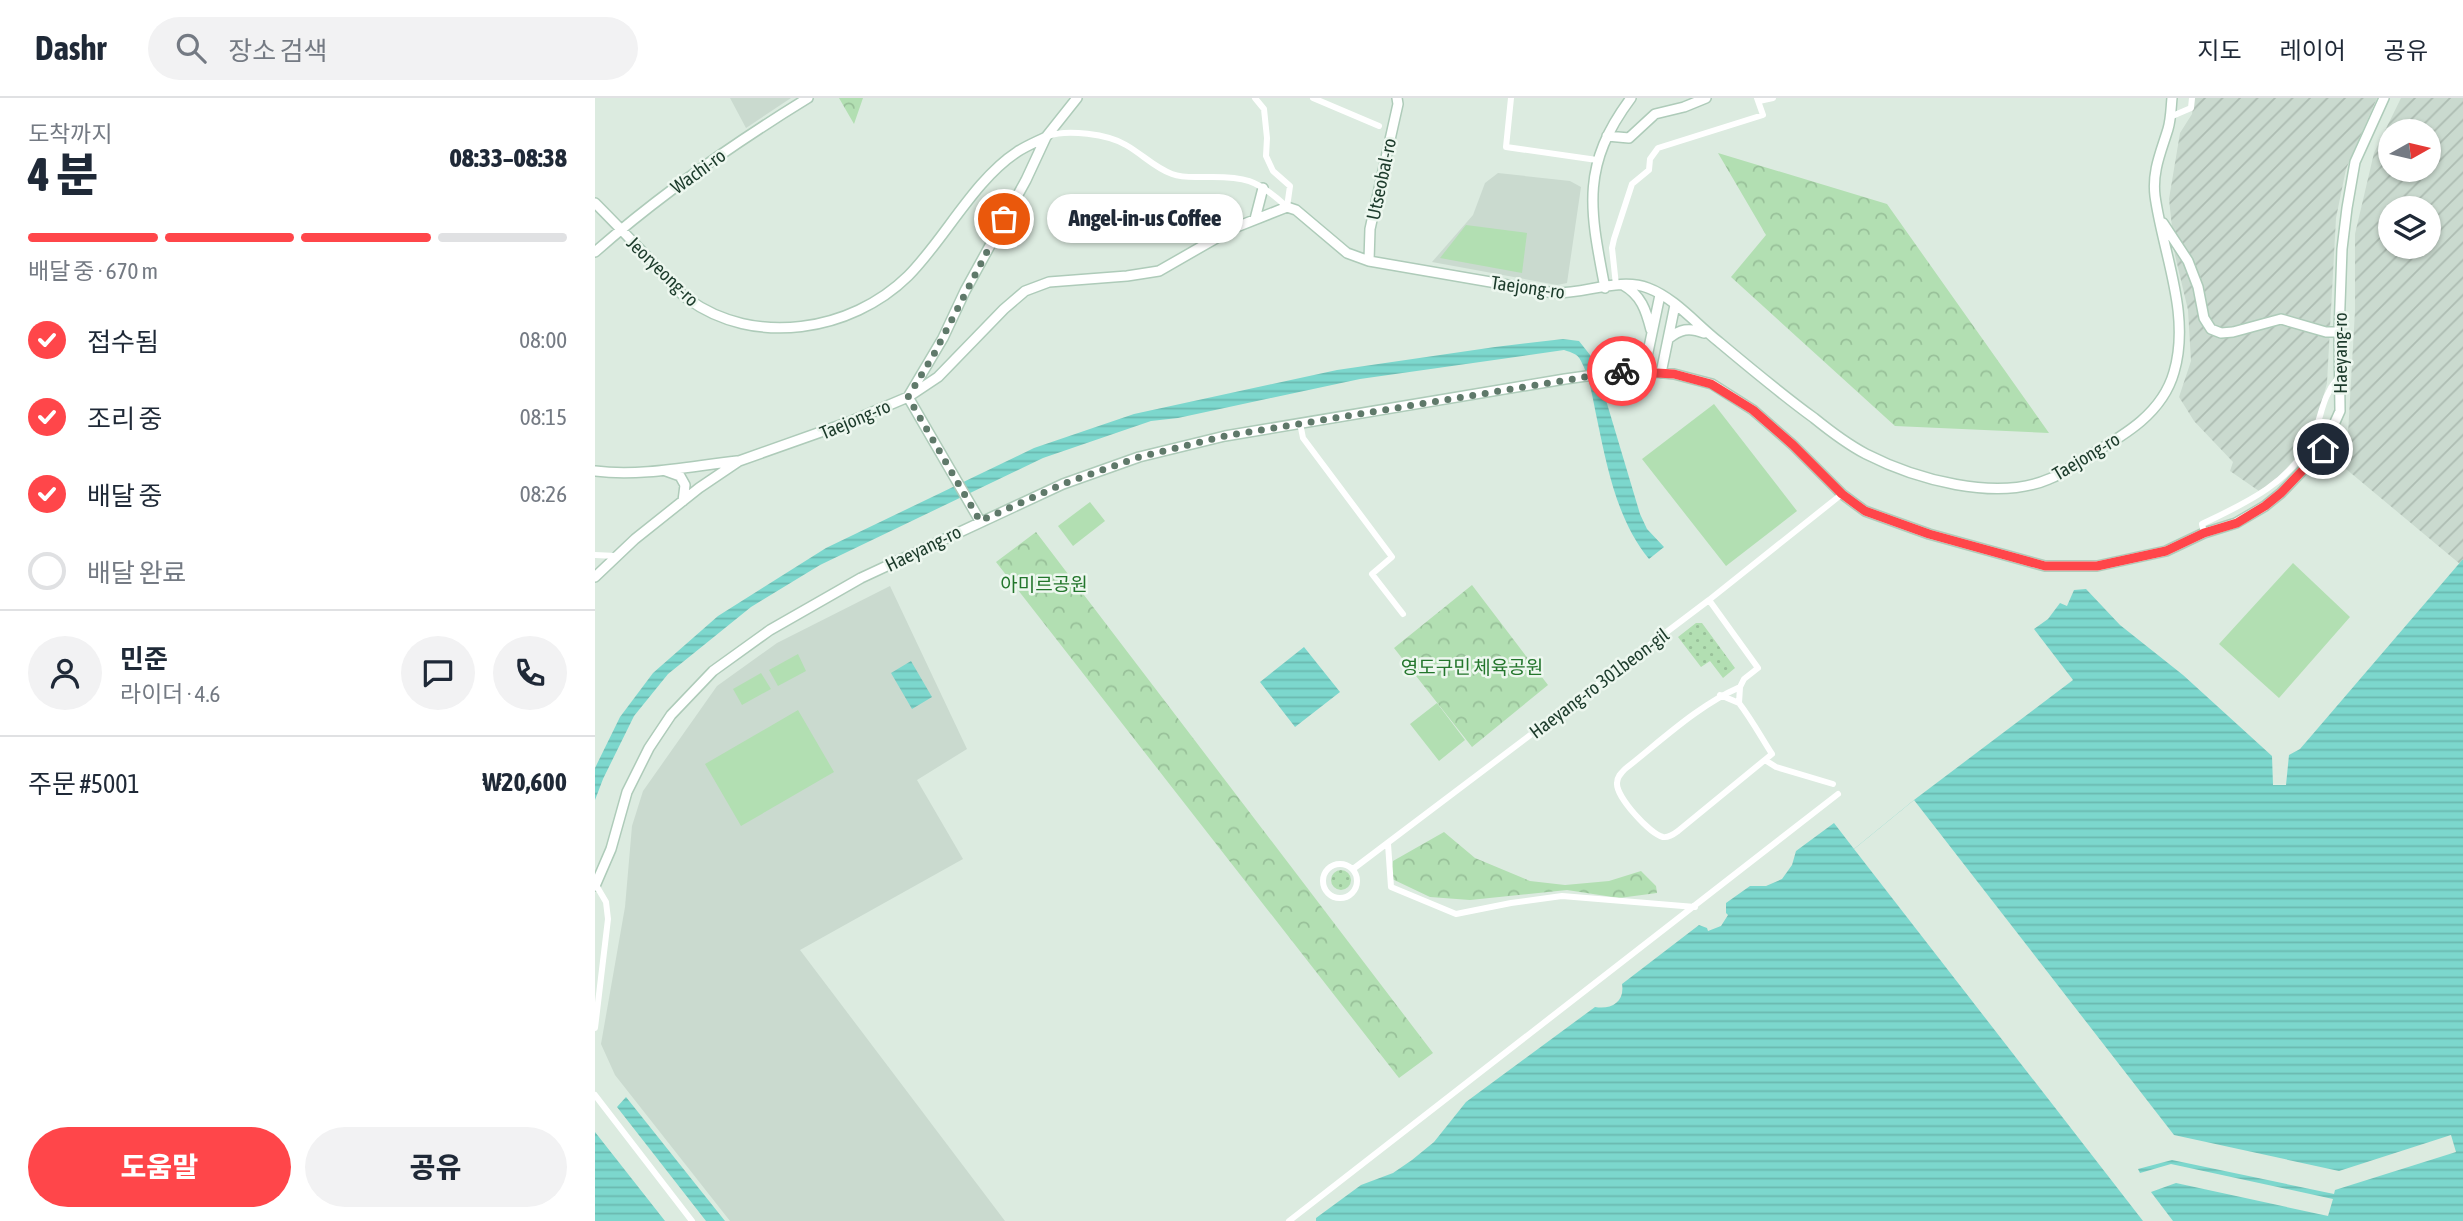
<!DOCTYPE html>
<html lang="ko">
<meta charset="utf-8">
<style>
body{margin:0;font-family:"Asap Condensed","Noto Sans KR",sans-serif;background:#f2f2f3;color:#1f2937;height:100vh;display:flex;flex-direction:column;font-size:26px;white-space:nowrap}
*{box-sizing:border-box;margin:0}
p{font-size:23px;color:#747a83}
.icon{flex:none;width:38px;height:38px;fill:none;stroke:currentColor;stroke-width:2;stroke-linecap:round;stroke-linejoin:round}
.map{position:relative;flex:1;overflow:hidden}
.sheet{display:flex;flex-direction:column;background:#fff;width:595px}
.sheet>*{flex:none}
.needle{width:46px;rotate:82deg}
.fabs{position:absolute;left:1783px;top:21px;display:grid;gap:14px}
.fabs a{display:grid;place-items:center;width:63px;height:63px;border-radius:50%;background:#fff;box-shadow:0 2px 5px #0004;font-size:35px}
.pin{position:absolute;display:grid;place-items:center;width:60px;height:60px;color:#fff;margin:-30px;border:4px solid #fff;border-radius:50%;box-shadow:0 2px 7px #0007}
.courier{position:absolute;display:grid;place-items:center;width:70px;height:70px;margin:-35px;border:5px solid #ff464a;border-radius:50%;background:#fff;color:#222;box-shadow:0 2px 9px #0007}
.bubble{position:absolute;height:49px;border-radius:24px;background:#fff;box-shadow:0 2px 5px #0004;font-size:23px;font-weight:800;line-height:49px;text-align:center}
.head em{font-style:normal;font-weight:800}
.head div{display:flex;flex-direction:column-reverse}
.head{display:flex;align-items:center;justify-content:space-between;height:119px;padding:0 28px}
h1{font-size:46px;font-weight:800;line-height:52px}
.bar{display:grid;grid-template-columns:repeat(4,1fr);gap:10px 7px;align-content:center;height:84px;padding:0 28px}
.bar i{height:9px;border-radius:5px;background:#e0e1e3}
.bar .selected{background:#ff464a}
.bar p{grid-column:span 4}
.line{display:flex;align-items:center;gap:18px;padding:0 28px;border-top:2px solid #e0e1e3}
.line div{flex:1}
.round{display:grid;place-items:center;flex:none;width:74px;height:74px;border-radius:37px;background:#f2f2f3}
ol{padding:0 28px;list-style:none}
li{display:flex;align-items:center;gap:21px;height:77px}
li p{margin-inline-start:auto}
li .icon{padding:7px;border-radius:50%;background:#ff464a;color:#fff;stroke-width:4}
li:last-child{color:#747a83}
li i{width:38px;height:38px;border:4px solid #e0e1e3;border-radius:50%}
.primary-button{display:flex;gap:14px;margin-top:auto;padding:14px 28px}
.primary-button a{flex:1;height:80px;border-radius:42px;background:#ff464a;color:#fff;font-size:28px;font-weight:800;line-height:80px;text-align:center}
.primary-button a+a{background:#f2f2f3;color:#1f2937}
header{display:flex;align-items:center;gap:42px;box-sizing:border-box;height:98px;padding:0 35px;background:#fff;border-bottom:2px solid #e0e1e3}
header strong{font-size:33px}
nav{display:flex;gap:38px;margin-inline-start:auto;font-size:24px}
.search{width:490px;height:63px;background:#f2f2f3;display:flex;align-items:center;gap:18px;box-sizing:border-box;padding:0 24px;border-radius:38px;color:#747a83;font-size:26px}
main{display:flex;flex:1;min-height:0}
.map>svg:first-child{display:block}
.built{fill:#cadacf}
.industrial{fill:url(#industrial-furrows);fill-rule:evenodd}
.grass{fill:url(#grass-dots)}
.forest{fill:url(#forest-crowns)}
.garden{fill:#b2dfb2}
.water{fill:url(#water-rules)}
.pier{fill:#dcebe0}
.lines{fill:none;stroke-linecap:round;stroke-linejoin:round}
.secondary-casing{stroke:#aecbb9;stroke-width:12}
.street{stroke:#fff;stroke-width:6}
.secondary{stroke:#fff;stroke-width:9}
.done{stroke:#5f796a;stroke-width:7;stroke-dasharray:0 12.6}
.route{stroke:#ff464a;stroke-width:9}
.labels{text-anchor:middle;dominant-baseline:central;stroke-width:5;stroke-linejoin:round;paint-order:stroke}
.street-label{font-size:19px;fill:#1c3b2b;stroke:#edf7ef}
.park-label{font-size:19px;fill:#23762c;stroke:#edf7ef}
</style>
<header>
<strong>Dashr</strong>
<div class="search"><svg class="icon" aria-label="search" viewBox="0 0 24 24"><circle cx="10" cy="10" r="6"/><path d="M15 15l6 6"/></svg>장소 검색</div>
<nav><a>지도</a><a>레이어</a><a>공유</a></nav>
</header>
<main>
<section class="sheet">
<div class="head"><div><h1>4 분</h1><p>도착까지</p></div><em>08:33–08:38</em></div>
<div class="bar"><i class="selected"></i><i class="selected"></i><i class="selected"></i><i></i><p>배달 중 · 670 m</p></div>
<ol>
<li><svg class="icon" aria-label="check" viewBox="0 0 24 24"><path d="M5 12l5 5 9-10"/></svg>접수됨<p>08:00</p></li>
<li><svg class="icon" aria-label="check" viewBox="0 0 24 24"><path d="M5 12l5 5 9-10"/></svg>조리 중<p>08:15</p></li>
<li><svg class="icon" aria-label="check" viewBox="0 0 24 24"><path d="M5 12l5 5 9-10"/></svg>배달 중<p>08:26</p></li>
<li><i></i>배달 완료</li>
</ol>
<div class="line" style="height:126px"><a class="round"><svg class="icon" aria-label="person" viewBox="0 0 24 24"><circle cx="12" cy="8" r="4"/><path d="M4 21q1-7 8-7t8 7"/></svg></a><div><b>민준</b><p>라이더 · 4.6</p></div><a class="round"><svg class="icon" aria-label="chat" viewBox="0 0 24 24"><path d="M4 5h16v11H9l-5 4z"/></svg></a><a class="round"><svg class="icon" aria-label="phone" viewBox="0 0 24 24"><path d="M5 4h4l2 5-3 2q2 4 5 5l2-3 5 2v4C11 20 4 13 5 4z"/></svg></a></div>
<div class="line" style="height:91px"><div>주문 #5001</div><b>₩20,600</b></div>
<div class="primary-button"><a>도움말</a><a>공유</a></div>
</section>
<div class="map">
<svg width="1868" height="1123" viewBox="0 0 1868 1123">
<defs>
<pattern id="industrial-furrows" width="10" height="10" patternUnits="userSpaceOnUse" patternTransform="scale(1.75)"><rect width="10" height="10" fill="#cadacf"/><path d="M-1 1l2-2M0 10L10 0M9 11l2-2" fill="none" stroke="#adbcb2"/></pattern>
<pattern id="grass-dots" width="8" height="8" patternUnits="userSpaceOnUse" patternTransform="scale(1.75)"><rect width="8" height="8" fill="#b2dfb2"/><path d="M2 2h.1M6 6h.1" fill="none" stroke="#98c099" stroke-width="1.8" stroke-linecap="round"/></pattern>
<pattern id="forest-crowns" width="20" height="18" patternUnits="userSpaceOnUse" patternTransform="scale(1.75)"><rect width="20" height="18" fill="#b2dfb2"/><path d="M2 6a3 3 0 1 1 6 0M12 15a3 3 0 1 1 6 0" fill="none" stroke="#98c099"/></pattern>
<pattern id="water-rules" width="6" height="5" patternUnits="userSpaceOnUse" patternTransform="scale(1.75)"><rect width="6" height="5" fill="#7cd7cd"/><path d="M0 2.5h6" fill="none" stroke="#6bb9b0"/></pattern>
</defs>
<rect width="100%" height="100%" fill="#dcebe0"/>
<path class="built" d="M135,0h61l-45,30z
M903,75l72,8 11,6 -14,96 -10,2 -125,-23 41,-47 12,-32z
M295,488l77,163 -50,31 46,79 -163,91 205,271h-275l-115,-146 -14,-31 24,-137 7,-81 11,-35 74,-105 60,-43z"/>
<path class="industrial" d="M1600,0h182l-31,71 -10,49 -9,165 -9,33 -12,30 -30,34 -17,11 -29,-20 3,-9 -39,-41 -15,-24 12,-36 -3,-51 -13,-55 -6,-56 11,-66 12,-19z
M1806,0h62v461l-3,5 -114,-95 9,-158v-77l19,-81zM1796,33h38v39h-38zM1796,110h38v39h-38z"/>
<path class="grass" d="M1101,525h6l33,45 -12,10 -13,-17 -9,6 -23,-30z
M736 782a10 10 0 1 1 20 0a10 10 0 1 1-20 0Z"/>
<path class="forest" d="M244,0h24l-9,26z
M1123,55l169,51 162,229 -154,-7 -164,-149 35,-42z
M441,434l397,521 -34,25 -403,-516z
M877,487l76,100 -76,62 -78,-99z
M849,734l31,26 55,23 35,4 44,-4 32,-10 15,15 1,7 -38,5 -52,-8 -97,10 -40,-3 -40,-19 3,-17z"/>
<path class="garden" d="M871,127l61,8 -5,40 -82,-15z
M1119,306l83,107 -71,55 -84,-107z
M495,404l15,19 -32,25 -15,-20z
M1698,465l57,54 -71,81 -60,-54z
M203,556l8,17 -28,15 -9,-16z
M166,575l10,16 -29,16 -9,-16z
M842,605l28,37 -26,21 -29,-37z
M203,612l36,62 -93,54 -36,-62z"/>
<path class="water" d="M968,241l16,2 15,19 46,154 7,15 17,18 -15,12c-32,-39 -42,-92 -52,-140 -4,-19 -7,-41 -16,-58 -4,-8 -9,-8 -17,-11l-204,29 -182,39 -27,3 -108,37 -223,107 -69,42 -83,67 -34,42 -31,63 -8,21v-32l25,-51 33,-44 65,-57 108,-68 208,-100 100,-34 203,-44 158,-23z
M1868,461v662h-1147v-3l45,-33 32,-12 19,-13 22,-18 32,-40 129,-95c16,3 30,-5 27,-23l77,-59 8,3 1,3 13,-5 7,-11 -2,-2v-10l24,-17h16l16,-7 10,-14 4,-14 38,-28 20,26 60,-49 159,-120 -39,-51 14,-10 12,-16 7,3 7,-16 12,-1 34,36 63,50 89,81 1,29h13l3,-30 11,-6z
M709,549l36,45 -45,35 -35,-45z
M316,563l21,36 -20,12 -21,-36z
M31,999l99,124h-19l-89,-114z
M0,1034l70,89h-70z"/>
<path class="pier" d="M1319,702l260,335 165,36 112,-36 5,17 -121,38 -1,4 -162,-34 -34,9 2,4 31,-9 162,35 -5,17 -152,-33 -25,9 22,29h-30l-289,-372z"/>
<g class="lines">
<defs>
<path id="secondary" d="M1012,38l22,2 26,-24 29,-7 22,-9
M0,105c20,20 40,41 59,61 11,12 21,26 34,35 66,48 163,33 220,-23 36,-36 66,-96 109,-124 9,-6 19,-10 29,-15
M660,121l8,-31
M1568,125l25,38 10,26 6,31 7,11 10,4 12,-1 48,-13 45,13h13
M0,154c66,-58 138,-108 213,-154
M774,163l1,-32 28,-125 -1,-6
M1028,187c18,10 23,25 28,45
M1010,190c-15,-78 -25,-122 26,-190
M1073,241c12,-10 21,-12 36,-6
M1049,273l16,-76
M1066,275l14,-68
M0,373c46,6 96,-5 142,-10
M71,373l14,5 5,9 -2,16
M385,423l-72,-124 35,-59 22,-47 61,-111 20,-43 31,-39
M0,479l40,-38 64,-51 40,-27 110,-39 59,-25 30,-20 66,-68 21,-18 24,-9 78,-6 32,-5 75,-43 53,-21 9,3 51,43 22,8 185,32c31,1 66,-16 94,-5 27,10 49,37 71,54 31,26 62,52 95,76 16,13 33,26 52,36 49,25 130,48 183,25 13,-5 25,-14 36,-21 36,-21 77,-43 89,-86 17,-58 -11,-118 -19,-176 -3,-25 6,-44 13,-67 3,-10 3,-21 4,-31
M0,788l16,-37 16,-57 22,-44 22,-33 42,-44 57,-41 91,-52 202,-94 76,-27 86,-21 340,-57 57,-8h22l30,3 38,10 41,26 40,35 49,49 23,17 64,23 116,32h52l69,-15 38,-18 32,-10 29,-17 16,-13 42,-44 17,-38 -1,-79 3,-83 5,-41 8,-46 29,-64"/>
</defs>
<use href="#secondary" class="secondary-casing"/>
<path class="street" d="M660,0l9,11 3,29 -1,18 7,15 17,15 -3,21
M718,0l66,28
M916,0l-5,49 91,13
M1164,3l14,-3
M1575,19l21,-9 1,-10
M453,38c19,-7 60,-2 78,9 16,9 29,23 46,29 11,4 21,3 32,3 40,-1 53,2 83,30
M1021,187l-4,-37 2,-9 18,-55 17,-14 1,-11 8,-11 105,-33 -6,-17
M705,325l3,15 89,119 -20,17 31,40
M1609,435l-2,-9c42,-20 89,-41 110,-86 11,-23 8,-38 26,-60
M0,457l21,1
M1114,502l49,68 -14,11 -4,8
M1145,589l-1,16c13,17 22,34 33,51l-94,77c-4,3 -9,7 -15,6 -13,-3 -47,-40 -46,-54 0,-6 4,-10 8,-14 37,-29 72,-63 115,-82z
M1125,597l19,8
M1170,662l11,7 57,17
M793,746l3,43 65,27 55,-11 51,-7 133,11
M728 783a17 17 0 1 1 34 0a17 17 0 1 1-34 0Z
M758,771l356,-269 133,-106
M0,930l13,-109 -2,-17 -10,-17
M0,997l97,126
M694,1123l549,-427"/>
<use href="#secondary" class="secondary"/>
</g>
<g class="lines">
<path class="done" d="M409,121l-71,137 -25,41 72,124 83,-37 76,-27 86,-21 397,-65"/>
<path class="route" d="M1027,273l52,3 37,10 42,26 40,35 49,49 23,17 64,23 116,32h52l69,-15 38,-18 33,-10 28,-17 16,-13 42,-44"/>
</g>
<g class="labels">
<g class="street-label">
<text transform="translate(103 73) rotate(-36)">Wachi-ro</text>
<text transform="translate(786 81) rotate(-78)">Utseobal-ro</text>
<text transform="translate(68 173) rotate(44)">Jeoryeong-ro</text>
<text transform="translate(933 189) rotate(8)">Taejong-ro</text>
<text transform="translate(1745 255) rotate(-90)">Haeyang-ro</text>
<text transform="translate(260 321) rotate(-23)">Taejong-ro</text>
<text transform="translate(1491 358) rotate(-31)">Taejong-ro</text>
<text transform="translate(328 450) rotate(-26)">Haeyang-ro</text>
<text transform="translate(1004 585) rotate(-37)">Haeyang-ro 301beon-gil</text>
</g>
<g class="park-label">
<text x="449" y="486">아미르공원</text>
<text x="877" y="569">영도구민 체육공원</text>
</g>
</g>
</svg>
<div class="fabs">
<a><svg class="needle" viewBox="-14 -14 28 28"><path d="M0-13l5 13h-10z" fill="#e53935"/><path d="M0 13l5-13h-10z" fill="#747a83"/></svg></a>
<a><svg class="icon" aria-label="layers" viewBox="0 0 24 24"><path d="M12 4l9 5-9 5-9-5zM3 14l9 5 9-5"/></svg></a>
</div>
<div class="pin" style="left:409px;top:121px;background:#ea580c"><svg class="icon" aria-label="bag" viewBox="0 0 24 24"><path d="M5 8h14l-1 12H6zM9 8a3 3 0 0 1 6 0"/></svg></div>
<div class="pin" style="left:1728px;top:351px;background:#1f2937"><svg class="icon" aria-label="home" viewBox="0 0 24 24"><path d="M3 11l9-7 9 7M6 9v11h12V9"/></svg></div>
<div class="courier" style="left:1027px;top:273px"><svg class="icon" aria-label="bike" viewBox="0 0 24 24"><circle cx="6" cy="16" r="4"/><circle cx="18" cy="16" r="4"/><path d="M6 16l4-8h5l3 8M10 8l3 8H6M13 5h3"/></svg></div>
<div class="bubble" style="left:452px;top:96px;width:196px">Angel-in-us Coffee</div>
</div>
</main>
